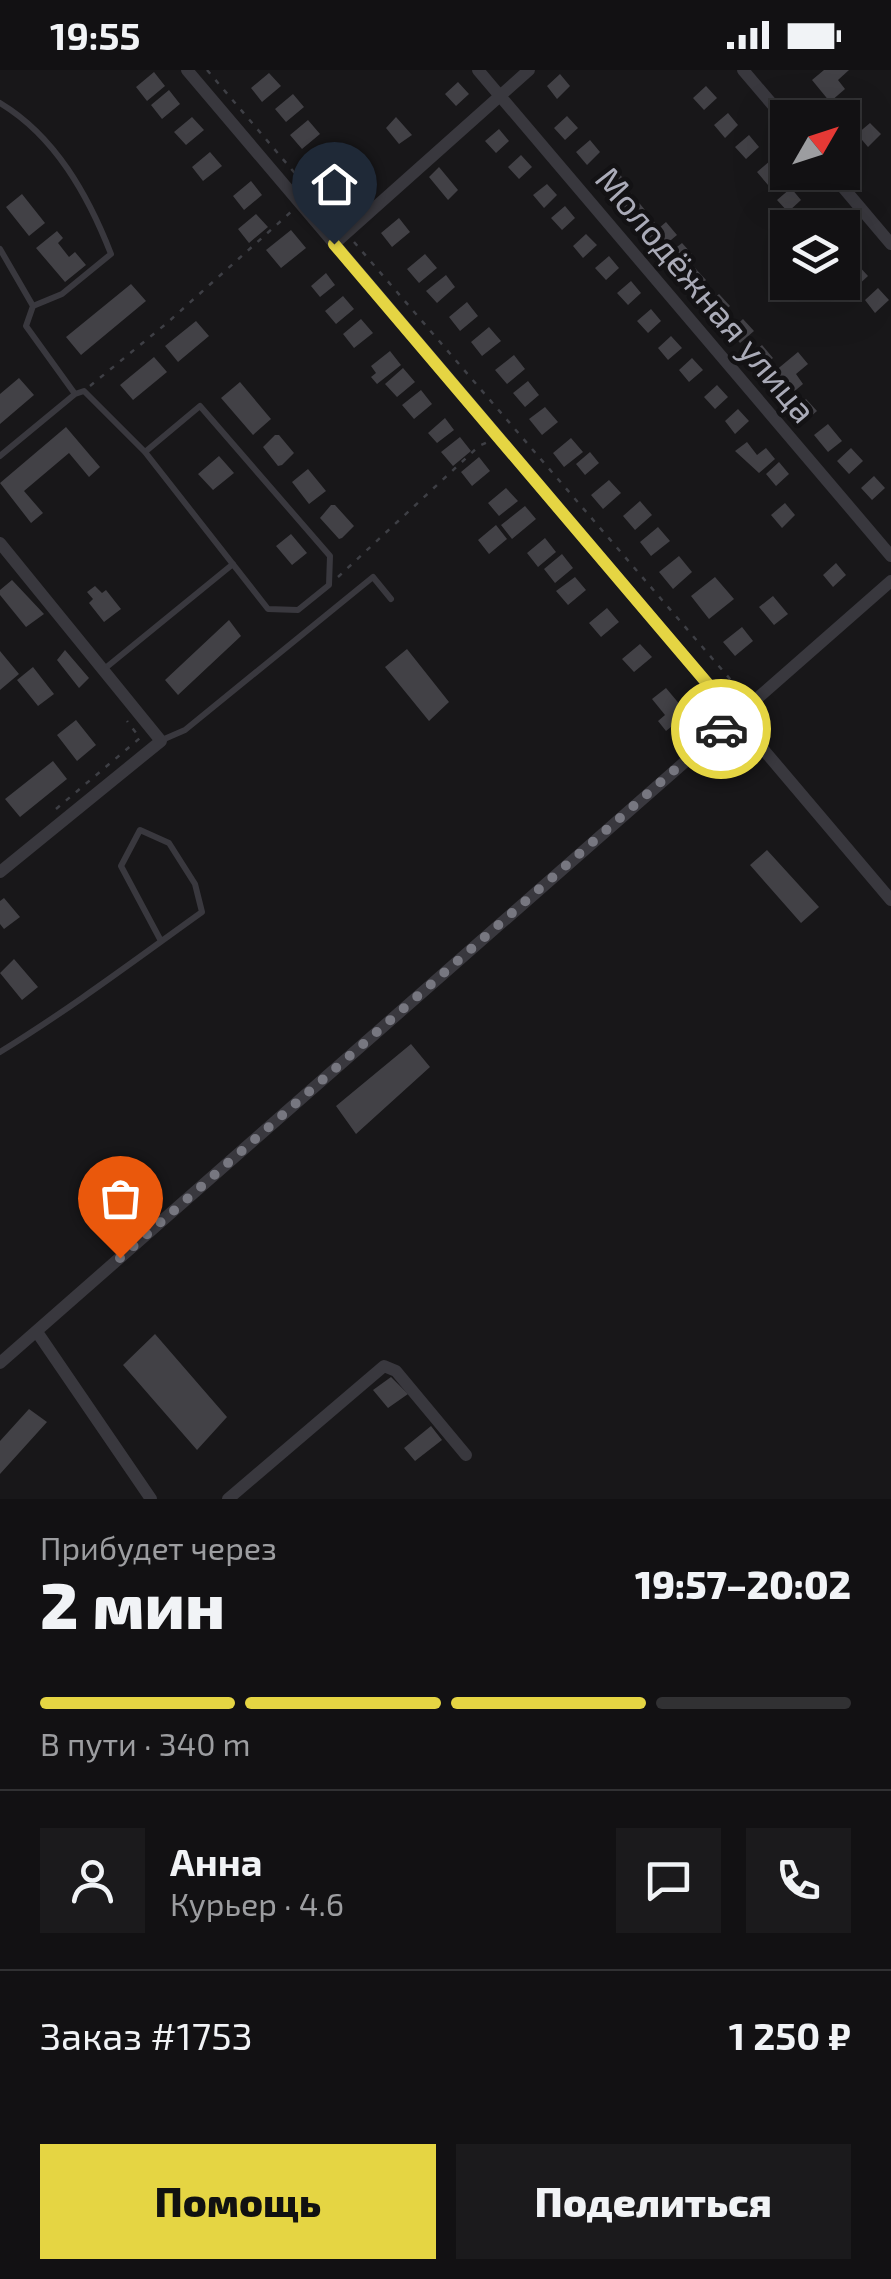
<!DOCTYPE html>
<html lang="ru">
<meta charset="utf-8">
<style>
body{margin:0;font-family:"Exo 2",sans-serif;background:#1b1a1c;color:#f1f3f6;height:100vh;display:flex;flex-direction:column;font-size:38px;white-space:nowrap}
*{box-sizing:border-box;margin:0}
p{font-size:32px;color:#9c9da0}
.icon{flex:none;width:55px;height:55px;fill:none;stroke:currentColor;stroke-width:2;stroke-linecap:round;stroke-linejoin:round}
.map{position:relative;height:1429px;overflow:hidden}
.panel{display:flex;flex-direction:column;background:#121113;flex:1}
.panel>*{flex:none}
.needle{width:65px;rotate:51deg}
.buttons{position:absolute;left:770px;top:30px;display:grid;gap:20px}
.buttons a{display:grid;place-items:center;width:90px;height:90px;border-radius:0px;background:#121113;box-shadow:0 10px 40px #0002,0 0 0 2px #313133;font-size:50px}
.pin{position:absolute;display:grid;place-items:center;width:85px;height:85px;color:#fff;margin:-102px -42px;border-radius:50% 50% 50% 0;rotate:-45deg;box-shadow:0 0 10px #0007}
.pin .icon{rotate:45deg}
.courier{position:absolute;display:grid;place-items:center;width:100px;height:100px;margin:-50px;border:8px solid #e5d543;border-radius:50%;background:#fff;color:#222;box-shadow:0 2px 12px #0007}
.headline em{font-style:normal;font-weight:800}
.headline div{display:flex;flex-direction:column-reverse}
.headline{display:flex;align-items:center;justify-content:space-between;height:170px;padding:0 40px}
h1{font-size:65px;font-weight:800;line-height:75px}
.bar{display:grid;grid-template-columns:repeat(4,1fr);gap:15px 10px;align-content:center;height:120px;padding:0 40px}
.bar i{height:12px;border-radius:8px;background:#313133}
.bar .selected{background:#e5d543}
.bar p{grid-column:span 4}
.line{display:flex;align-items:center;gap:25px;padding:0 40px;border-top:2px solid #313133}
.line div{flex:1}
.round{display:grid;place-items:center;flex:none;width:105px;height:105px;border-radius:0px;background:#1b1a1c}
.primary-button{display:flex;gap:20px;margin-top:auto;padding:20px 40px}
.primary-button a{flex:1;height:115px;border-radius:0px;background:#e5d543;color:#111;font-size:40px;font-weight:800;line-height:115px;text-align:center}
.primary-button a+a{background:#1b1a1c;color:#f1f3f6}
.status{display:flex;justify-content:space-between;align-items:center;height:70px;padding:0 50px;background:#121113;direction:ltr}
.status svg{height:28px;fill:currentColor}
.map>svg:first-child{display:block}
.building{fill:#424146}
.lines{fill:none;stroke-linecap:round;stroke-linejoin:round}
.path{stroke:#3e3f45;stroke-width:2.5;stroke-dasharray:5 8;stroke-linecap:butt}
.lane{stroke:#39383e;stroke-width:6}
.street{stroke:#39383e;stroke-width:12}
.done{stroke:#777780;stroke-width:10;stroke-dasharray:0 18}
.route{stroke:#e5d543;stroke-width:12}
.labels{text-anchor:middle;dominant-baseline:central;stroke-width:9;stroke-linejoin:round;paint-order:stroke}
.street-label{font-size:35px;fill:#aaabb8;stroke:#131214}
</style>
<div class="status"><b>19:55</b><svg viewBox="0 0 49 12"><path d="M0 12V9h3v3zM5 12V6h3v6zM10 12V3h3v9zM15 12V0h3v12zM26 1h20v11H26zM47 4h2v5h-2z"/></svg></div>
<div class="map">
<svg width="891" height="1429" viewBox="0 0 891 1429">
<rect width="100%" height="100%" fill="#181719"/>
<path class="building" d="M824,0h25l-11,10 7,9 -15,13 -18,-22z
M154,2l11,14 -18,15 -11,-14z
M269,3l12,13 -19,16 -11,-14z
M560,4l10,12 -13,13 -10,-13z
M458,12l11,12 -13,12 -11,-12z
M706,16l11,12 -13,12 -11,-12z
M169,20l11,14 -18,15 -11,-14z
M293,24l11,13 -18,15 -11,-13z
M851,31l11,11 -14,13 -10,-13z
M728,43l10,12 -13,13 -11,-13z
M567,46l11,12 -13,12 -11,-12z
M192,47l12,13 -18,15 -12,-13z
M396,47l16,18 -13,9 -13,-16z
M308,50l12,14 -18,15 -12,-14z
M870,53l11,11 -13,13 -11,-13z
M499,59l10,12 -13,12 -11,-12z
M749,65l10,12 -13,12 -11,-12z
M590,70l10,12 -13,13 -11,-13z
M335,74l11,13 -18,16 -11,-14z
M210,82l12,14 -19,15 -11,-14z
M521,85l11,12 -13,12 -11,-12z
M771,90l10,12 -13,13 -11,-13z
M611,95l11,12 -13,12 -11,-12z
M360,97l11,14 -18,15 -12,-14z
M439,97l19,23 -10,10 -19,-23z
M251,111l11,14 -18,15 -11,-14z
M547,114l10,11 -13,13 -11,-13z
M791,118l10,12 -13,12 -11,-12z
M631,123l14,17 -11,10 -14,-17z
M22,124l23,29 -16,13 -23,-29z
M565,136l10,12 -13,12 -11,-12z
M256,144l12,13 -19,16 -11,-14z
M650,147l9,11 7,-6 11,13 -12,10 -7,-9 -7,6 -13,-15z
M399,148l11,14 -18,15 -11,-14z
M291,160l15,18 -25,20 -15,-18z
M57,161l6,7 -5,5 11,14 6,-5 11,13 -21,17 -29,-34z
M586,164l11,11 -14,13 -10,-12z
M682,173l10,11 -13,13 -11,-13z
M425,184l12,14 -18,15 -12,-14z
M609,186l10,12 -13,12 -11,-12z
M857,194l11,12 -13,12 -11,-12z
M695,198l11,12 -14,13 -10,-13z
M326,203l9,12 -15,12 -9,-11z
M446,205l9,12 -18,16 -11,-12z
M631,211l10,12 -13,12 -11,-12z
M131,214l15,17 -65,54 -15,-18z
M878,218l11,12 -14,13 -10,-13z
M719,224l11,12 -14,12 -10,-12z
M343,226l11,13 -18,15 -11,-13z
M467,232l11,14 -18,15 -11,-14z
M651,239l10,12 -13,12 -11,-12z
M361,249l12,14 -19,15 -11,-14z
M743,249l11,12 -14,12 -10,-12z
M196,251l13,15 -31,26 -13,-16z
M489,257l12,14 -19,15 -11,-14z
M671,266l11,12 -14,12 -10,-12z
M762,275l11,13 -14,11 -11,-12z
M390,281l11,14 -24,19 -6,-7 5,-4 -5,-7z
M798,282l10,12 -12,10 7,10 -19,16 -12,-16 -4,3 -5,-6z
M514,285l11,14 -18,15 -12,-14z
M154,287l13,15 -34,28 -13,-15z
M692,288l11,12 -14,12 -10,-12z
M403,298l12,14 -18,15 -12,-13z
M19,308l15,17 -34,29v-30z
M528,311l11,14 -14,12 -12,-14z
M240,312l31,37 -18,16 -32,-37z
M717,315l11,12 -13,12 -11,-12z
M421,320l11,14 -18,15 -12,-14z
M806,329l11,12 -14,12 -10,-12z
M545,337l13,15 -16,13 -13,-16z
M738,339l11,12 -14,13 -10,-13z
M445,348l9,12 -17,13 -9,-10z
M828,354l14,17 -14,11 -14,-17z
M66,357l34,40 -11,10 -20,-24 -45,38 19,22 -12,10 -31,-40z
M275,365h4l15,18 -12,12 -4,1 -15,-19z
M460,367l11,14 -18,15 -12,-14z
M571,368l12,14 -19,15 -11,-14z
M747,372l10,13 9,-7 9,11 -16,14 -24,-22z
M851,378l12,13 -14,13 -12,-13z
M590,382l9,11 -14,12 -9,-11z
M219,386l15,17 -21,17 -15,-16z
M479,387l11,14 -18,15 -11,-14z
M779,392l10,12 -13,12 -10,-12z
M308,399l18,22 -17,13 -17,-22z
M874,406l11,12 -13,12 -11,-12z
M609,410l12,13 -18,16 -12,-14z
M506,418l12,13 -19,15 -11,-13z
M640,431l12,14 -17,15 -12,-14z
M785,433l10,12 -13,13 -11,-13z
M331,435h4l19,21 -12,12 -3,1 -19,-21z
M525,436l11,13 -24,20 -11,-14z
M496,455l11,14 -18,15 -11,-14z
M658,457l12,14 -19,15 -11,-14z
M291,464l16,19 -15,12 -16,-19z
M545,468l11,14 -18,15 -11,-14z
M562,484l11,14 -18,15 -11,-14z
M679,486l13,16 -19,17 -14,-17z
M836,493l10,12 -13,12 -10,-12z
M575,507l11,13 -18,15 -12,-14z
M715,507l19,22 -25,20 -18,-23z
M12,510l32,34 -18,13 -26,-32v-5z
M95,516l7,7 4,-3 15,19 -17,13 -15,-19 4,-4 -6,-7z
M773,526l15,18 -14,11 -15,-18z
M607,538l12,14 -18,15 -12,-14z
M229,550l12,16 -63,59 -13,-15z
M742,557l11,14 -18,15 -12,-14z
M640,574l12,13 -18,15 -12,-13z
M407,579l42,53 -20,19 -44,-54z
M65,580l24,28 -10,10 -22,-28z
M0,581l19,23 -19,16z
M33,597l21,27 -16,12 -21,-26z
M666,618l26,31 -16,13 -5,-5 -5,4 -8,-10 7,-6 -13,-16z
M76,650l20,25 -19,16 -20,-26z
M53,691l14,18 -47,38 -15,-18z
M767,780l52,57 -18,16 -51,-58z
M4,828l16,19 -16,12 -4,-5v-23z
M14,889l24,28 -16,13 -22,-27z
M411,974l19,23 -74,67 -20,-28z
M155,1264l72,83 -30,33 -74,-85z
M391,1307l17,17 -20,14 -15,-18z
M29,1339l18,13 -47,52v-33z
M431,1356l11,14 -27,21 -11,-13z"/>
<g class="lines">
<path class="path" d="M207,0l132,155
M354,172l388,451
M90,316l77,-63 125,-112
M338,507l141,-131 9,-4
M56,739l84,-71 -13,-17"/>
<path class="lane" d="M0,33c55,33 88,92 111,151l-49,40 -29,12
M0,179l33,57 -7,20 49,68
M0,386l75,-62 9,-3 61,61 123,157 30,1 31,-25 1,-29 -130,-150 -55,46
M103,600l130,-106
M162,670l23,-10 188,-153 18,22
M0,982c70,-43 135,-92 202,-140l-7,-28 -26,-41 -29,-13 -19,36 40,75"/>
<path class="street" d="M187,0l704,830
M478,0l413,486
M743,0l45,53
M830,102l61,72
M334,174l195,-174
M0,473l161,198 -161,131
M37,1262l114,167
M0,1293l891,-782
M228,1429l156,-133 12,5 70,84"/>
</g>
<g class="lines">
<path class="done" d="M120,1188l601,-529"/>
<path class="route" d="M334,174l401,472 -14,13"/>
</g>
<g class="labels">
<g class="street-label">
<text transform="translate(707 224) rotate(50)">Молодёжная улица</text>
</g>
</g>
</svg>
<div class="buttons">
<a><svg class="needle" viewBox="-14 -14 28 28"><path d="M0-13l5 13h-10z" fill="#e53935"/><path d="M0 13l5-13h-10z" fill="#9c9da0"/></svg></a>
<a><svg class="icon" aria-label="layers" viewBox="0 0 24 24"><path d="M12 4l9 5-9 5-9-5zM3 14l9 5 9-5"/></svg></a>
</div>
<div class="pin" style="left:120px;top:1188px;background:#ea580c"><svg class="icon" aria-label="bag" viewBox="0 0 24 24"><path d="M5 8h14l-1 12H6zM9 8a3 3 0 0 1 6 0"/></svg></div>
<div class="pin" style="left:334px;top:174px;background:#1f2937"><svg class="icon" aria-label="home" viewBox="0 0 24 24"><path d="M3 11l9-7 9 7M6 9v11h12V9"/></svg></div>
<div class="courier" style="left:721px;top:659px"><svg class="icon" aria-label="car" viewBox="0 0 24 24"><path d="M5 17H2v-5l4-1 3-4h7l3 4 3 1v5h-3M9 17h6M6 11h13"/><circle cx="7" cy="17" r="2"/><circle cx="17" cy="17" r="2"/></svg></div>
</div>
<section class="panel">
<div class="headline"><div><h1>2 мин</h1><p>Прибудет через</p></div><em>19:57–20:02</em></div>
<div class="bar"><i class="selected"></i><i class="selected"></i><i class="selected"></i><i></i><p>В пути · 340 m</p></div>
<div class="line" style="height:180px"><a class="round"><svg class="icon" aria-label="person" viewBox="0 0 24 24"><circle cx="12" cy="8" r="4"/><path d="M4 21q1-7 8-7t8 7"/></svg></a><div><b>Анна</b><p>Курьер · 4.6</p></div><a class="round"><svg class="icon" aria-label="chat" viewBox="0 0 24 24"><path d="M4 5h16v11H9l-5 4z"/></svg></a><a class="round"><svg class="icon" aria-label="phone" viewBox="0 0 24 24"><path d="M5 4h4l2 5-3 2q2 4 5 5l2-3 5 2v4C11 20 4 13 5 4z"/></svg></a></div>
<div class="line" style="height:130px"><div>Заказ #1753</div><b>1 250 ₽</b></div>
<div class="primary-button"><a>Помощь</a><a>Поделиться</a></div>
</section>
